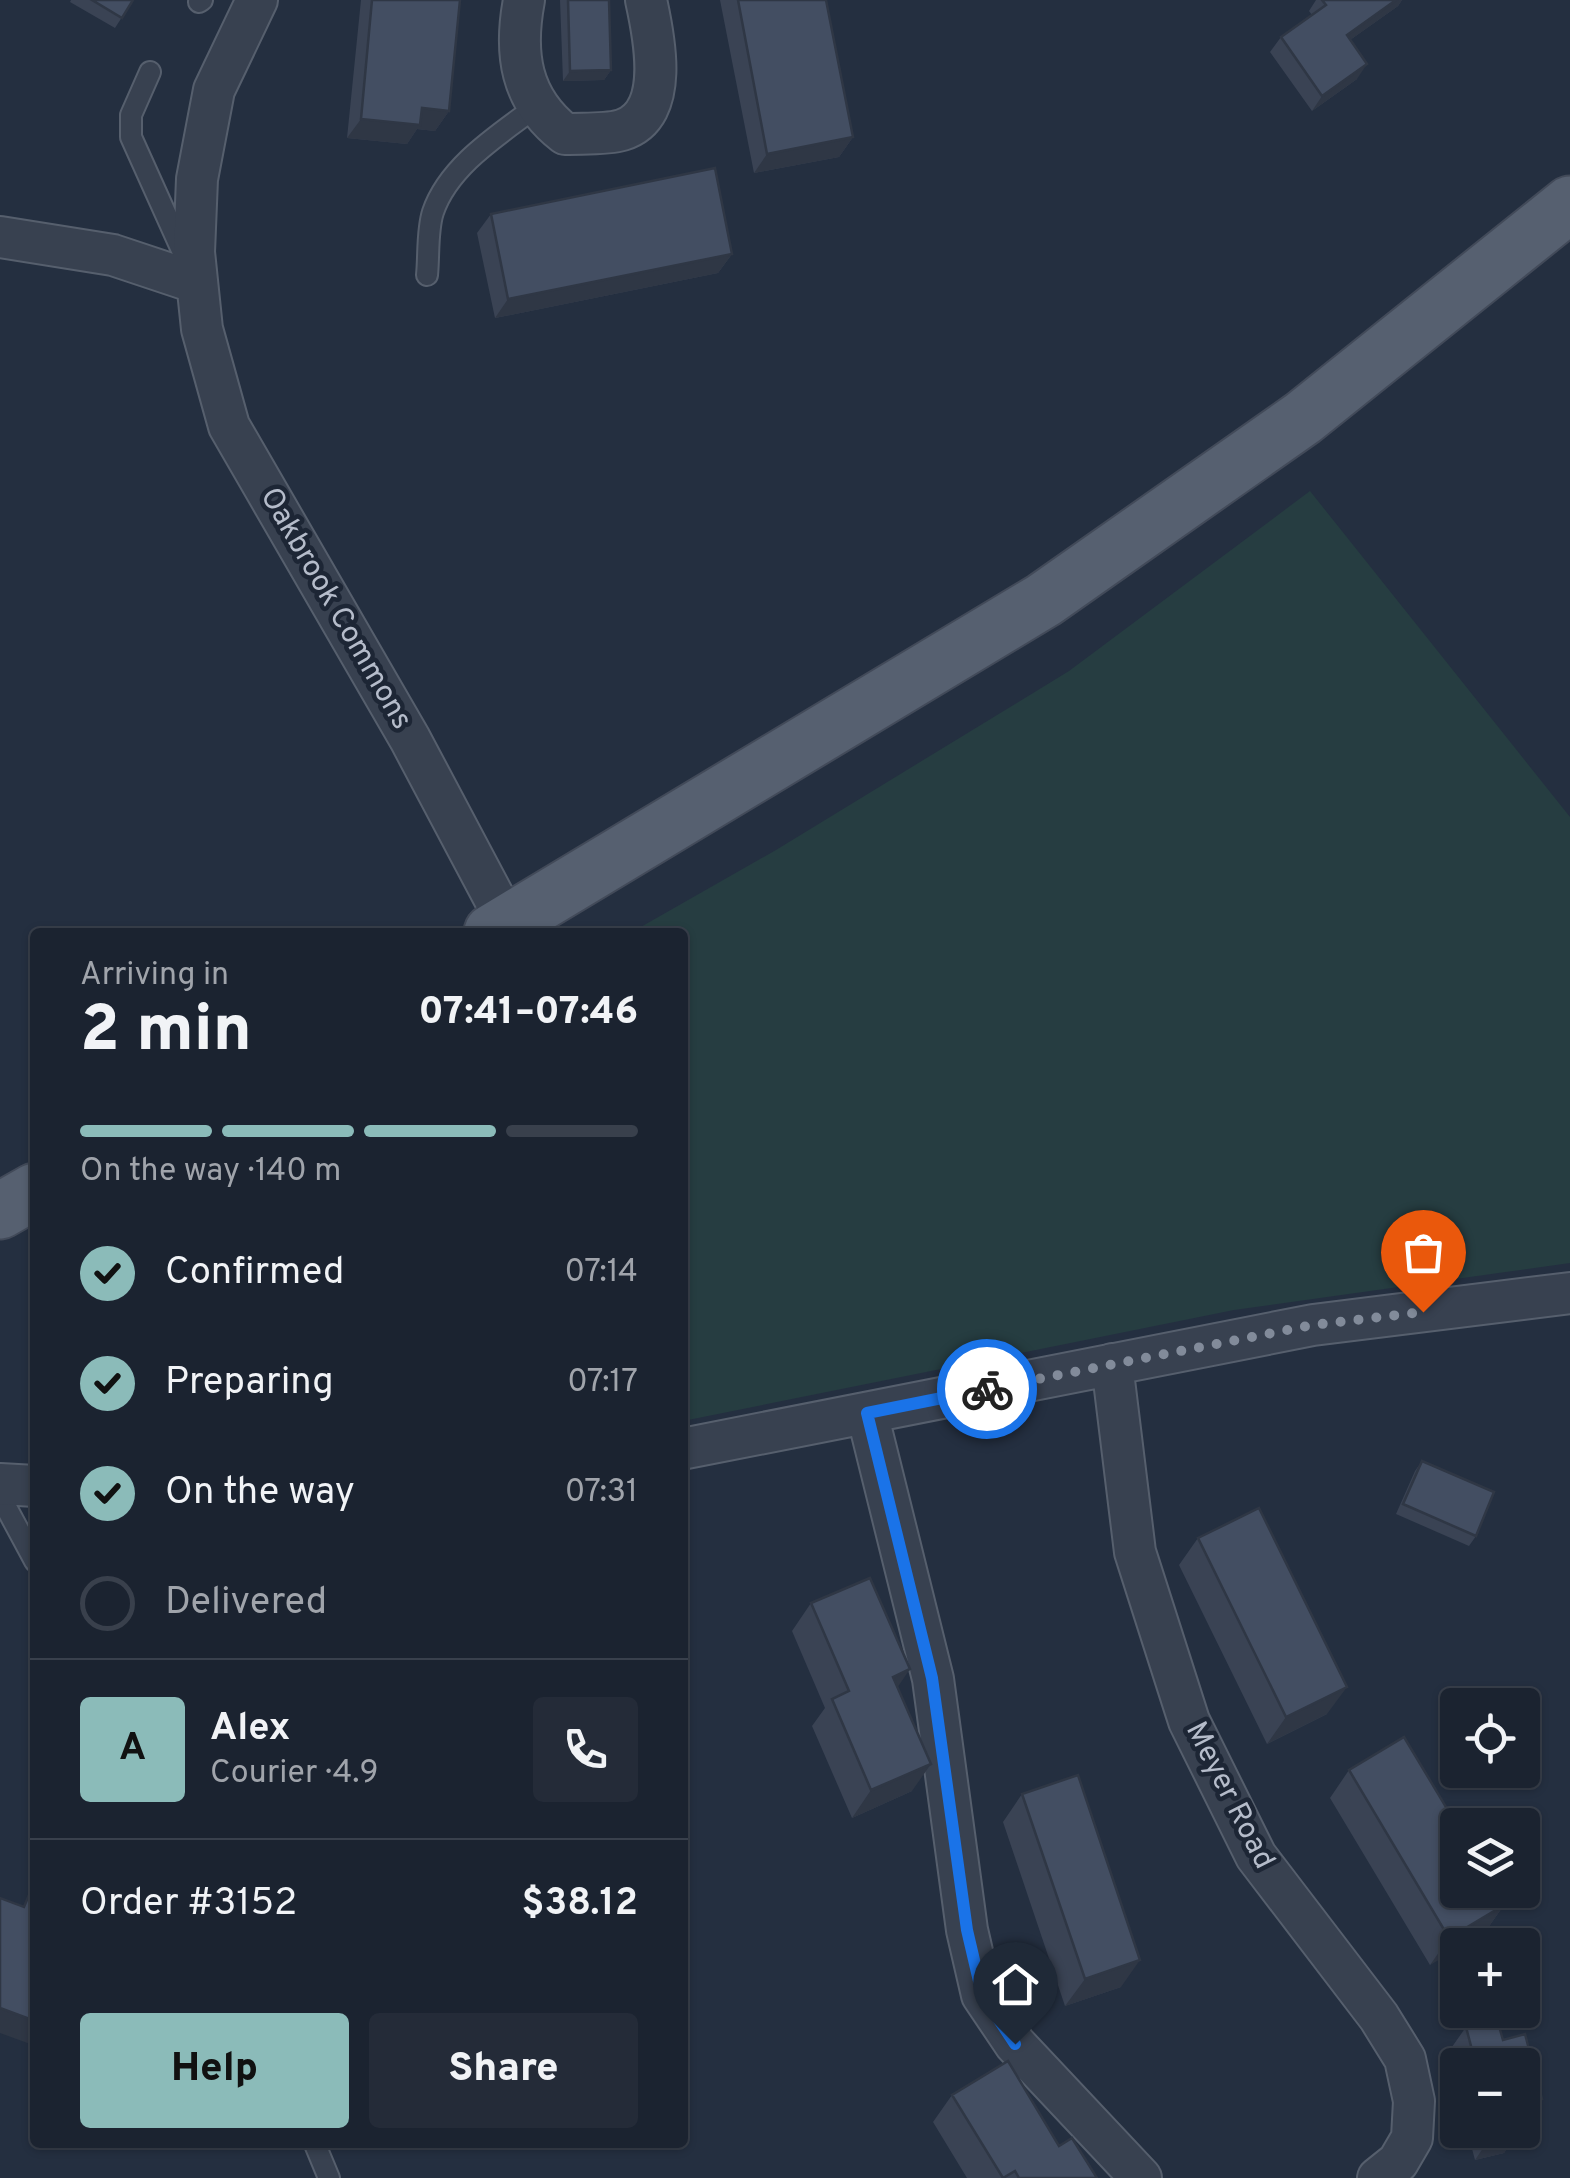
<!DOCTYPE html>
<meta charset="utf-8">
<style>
body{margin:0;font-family:Overpass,sans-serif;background:#242b38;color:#f1f3f6;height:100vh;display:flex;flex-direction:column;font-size:38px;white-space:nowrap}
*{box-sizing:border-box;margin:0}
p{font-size:32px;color:#a0a4ab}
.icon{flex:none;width:55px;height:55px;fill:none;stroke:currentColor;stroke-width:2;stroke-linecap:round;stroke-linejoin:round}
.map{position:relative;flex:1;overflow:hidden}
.sheet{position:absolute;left:30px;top:928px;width:658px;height:1220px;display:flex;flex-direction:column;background:#1b2330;border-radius:10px;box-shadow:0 2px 8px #0004,0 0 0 2px #39404c}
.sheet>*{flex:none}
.controls{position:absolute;left:1440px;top:1688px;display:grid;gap:20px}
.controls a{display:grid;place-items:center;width:100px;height:100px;border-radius:10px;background:#1b2330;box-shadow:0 2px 8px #0004,0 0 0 2px #39404c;font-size:50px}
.pin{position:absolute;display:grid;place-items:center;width:85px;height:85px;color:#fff;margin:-102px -42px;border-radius:50% 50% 50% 0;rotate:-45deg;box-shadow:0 0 10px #0007}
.pin .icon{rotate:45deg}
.courier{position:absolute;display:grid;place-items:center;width:100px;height:100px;margin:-50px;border:8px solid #1a73e8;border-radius:50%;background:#fff;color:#222;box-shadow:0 2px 12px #0007}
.overview em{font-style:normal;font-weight:800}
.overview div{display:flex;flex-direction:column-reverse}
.overview{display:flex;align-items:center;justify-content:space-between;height:170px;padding:0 50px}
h1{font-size:65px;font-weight:800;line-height:75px}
.bar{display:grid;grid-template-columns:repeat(4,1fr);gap:15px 10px;align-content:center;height:120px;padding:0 50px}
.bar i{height:12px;border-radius:8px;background:#39404c}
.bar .on{background:#8bbbb9}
.bar p{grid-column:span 4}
.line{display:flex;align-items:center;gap:25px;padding:0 50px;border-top:2px solid #39404c}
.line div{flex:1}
.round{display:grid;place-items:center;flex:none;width:105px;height:105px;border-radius:10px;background:#242b38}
ol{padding:0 50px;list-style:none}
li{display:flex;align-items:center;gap:30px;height:110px}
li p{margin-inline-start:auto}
li .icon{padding:10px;border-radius:50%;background:#8bbbb9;color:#111;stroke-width:4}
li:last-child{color:#a0a4ab}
li i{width:55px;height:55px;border:5px solid #39404c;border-radius:50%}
.action{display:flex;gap:20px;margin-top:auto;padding:20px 50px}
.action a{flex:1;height:115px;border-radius:10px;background:#8bbbb9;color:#111;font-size:40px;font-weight:800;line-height:115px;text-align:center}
.action a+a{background:#242b38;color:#f1f3f6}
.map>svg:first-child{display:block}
.green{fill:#263d41}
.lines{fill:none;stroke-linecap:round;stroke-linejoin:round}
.lane-casing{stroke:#565f6d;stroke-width:24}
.street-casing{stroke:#565f6d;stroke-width:44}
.primary-casing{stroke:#424a59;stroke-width:59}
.lane{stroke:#384150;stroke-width:20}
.street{stroke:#384150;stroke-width:40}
.primary{stroke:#566070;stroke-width:55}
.wall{fill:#3a4354}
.shaded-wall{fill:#2f3745}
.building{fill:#434e62;stroke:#2f3745;stroke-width:2.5}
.done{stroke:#828b9a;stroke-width:10;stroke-dasharray:0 18}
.route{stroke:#1a73e8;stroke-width:12}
.labels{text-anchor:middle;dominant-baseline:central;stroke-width:9;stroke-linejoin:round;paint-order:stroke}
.street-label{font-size:30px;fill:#b5bcca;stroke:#1d2635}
</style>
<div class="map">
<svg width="1570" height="2178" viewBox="0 0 1570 2178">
<rect width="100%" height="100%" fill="#242f40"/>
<path class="green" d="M1310,491l260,326v446l-336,47 -551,111 -1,-489h-50l144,-82 293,-179z"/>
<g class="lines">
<defs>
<path id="lane" d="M199,2l3,-2
M150,72l-19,43v22l55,122
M427,275c2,-19 0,-45 6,-63 16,-47 67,-78 104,-106
M0,1496l35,65
M314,2142l15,36"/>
<path id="street" d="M257,0l-43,90 -17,89 -3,73 8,77 27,97 181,313 98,185
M524,0c-10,53 -4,99 41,134 18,-1 40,1 57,-4 49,-15 32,-94 24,-130
M0,237l113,18 84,28
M1112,1364l23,188 54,169 67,135 123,161 26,42 9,42 -2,37 -14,24 -20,16
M867,1413l66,266 34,251 15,65 33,49 126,134
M682,1449l631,-124 257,-32
M0,1484l35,2"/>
<path id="primary" d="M492,932l552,-332 259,-182 267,-214
M0,1211l35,-20"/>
</defs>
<use href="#lane" class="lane-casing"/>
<use href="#street" class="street-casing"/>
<use href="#primary" class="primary-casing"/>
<use href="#lane" class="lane"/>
<use href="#street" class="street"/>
<use href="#primary" class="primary"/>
</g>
<path class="wall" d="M71,0h62l-18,28 -45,-26z
M361,0h99l-11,111 -14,20 -18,-2 -10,15 -60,-6z
M560,0h49l2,70 -7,10 -41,1z
M720,0h106l27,137 -14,20 -85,16z
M1316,0h86l-4,6 -48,34 7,39 -45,32 -42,-59 11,-15 31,-22 -3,-4z
M491,214l241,40 -14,19 -223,45 -18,-85z
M1422,1461l54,75 -7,10 -73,-32 19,-43z
M1198,1538l129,176 -60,30 -88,-179z
M811,1603l87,85 14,103 -60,27 -40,-92 13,-18 -33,-77z
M1349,1770l155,135 -19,27 -21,13h-6l-28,20 -100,-167z
M1022,1794l99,193 -56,19 -62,-184z
M1497,2019l6,21 22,-6 17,65 -20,27v-61h-64v28l-11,-39 19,-27z
M952,2095l107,51 38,32h-130l-34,-56z
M1467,2130h52l-15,23 -29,7z"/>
<path class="shaded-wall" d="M1396,0h6l-4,6 -62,44 11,-15z
M1367,64l-10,15 -45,32 10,-15z
M611,70l-7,10 -41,1 7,-10z
M422,108l27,3 -14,20 -18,-2 -10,15 -60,-6 14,-19z
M853,137l-14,20 -85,16 13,-19z
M732,254l-14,19 -223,45 13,-19z
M910,1669l-19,28 2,-20z
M1347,1687l-20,27 -60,30 19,-27z
M931,1764l-19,27 -60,27 19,-28z
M1504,1905l-19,27 -21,13h-6v4l-28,16 19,-27z
M1140,1960l-19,27 -56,19 20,-27z
M0,2008l35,13v22l-2,2 -33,-12z
M1542,2099l-20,27v-22z
M1500,2130h20l-16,23 -29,7 19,-28z"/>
<path class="building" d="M92,0h41l-11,18z
M372,0h88l-11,111 -27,-3 -2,17 -59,-6z
M568,0h41l2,70 -41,1z
M738,0h88l27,137 -86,17z
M1322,0h74l-49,35 20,29 -45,32 -41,-59 45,-32z
M715,168l17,86 -224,45 -17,-85z
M1422,1461l72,31 -18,44 -73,-32z
M1259,1508l88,179 -61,30 -88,-179z
M870,1578l40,91 -17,8 38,87 -60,26 -39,-91 17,-8 -38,-88z
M1404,1737l54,90v63h38l8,15 -55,33 -100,-168z
M1078,1775l62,185 -55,19 -63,-185z
M29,1895l6,3v123l-35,-13v-110l24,9z
M1497,2019l6,21 22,-6 17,65 -20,5v-39h-46l-10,-38z
M1008,2061l51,85 13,-8 25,40h-78l-4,-7 -12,7 -51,-83z"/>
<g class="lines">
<path class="done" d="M987,1389l326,-64 110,-13"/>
<path class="route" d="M987,1389l-120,24 65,265 35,252 15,64 33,50"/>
</g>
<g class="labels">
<g class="street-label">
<text transform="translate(335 609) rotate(60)">Oakbrook Commons</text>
<text transform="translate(1229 1796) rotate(63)">Meyer Road</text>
</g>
</g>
</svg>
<div class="controls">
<a><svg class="icon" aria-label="locate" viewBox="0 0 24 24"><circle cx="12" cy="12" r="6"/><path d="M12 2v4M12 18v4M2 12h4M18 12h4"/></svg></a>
<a><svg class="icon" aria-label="layers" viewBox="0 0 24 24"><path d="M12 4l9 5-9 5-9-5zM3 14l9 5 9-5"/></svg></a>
<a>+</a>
<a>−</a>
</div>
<div class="pin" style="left:1423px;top:1312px;background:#ea580c"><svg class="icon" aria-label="bag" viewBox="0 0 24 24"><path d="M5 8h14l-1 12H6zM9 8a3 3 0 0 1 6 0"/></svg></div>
<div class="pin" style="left:1015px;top:2044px;background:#1f2937"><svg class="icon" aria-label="home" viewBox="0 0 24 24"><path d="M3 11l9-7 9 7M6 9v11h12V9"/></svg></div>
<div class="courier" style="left:987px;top:1389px"><svg class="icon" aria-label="bike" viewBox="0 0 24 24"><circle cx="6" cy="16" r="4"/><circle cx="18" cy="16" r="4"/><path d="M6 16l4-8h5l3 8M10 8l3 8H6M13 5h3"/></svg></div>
<section class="sheet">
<div class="overview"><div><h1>2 min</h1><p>Arriving in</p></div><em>07:41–07:46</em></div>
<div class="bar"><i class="on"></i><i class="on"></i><i class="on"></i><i></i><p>On the way · 140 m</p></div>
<ol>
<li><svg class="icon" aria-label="check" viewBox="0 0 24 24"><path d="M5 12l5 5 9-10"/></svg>Confirmed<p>07:14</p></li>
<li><svg class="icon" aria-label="check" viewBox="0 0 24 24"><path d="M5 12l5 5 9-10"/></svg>Preparing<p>07:17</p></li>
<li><svg class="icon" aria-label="check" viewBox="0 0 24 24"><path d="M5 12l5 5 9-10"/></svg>On the way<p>07:31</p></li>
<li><i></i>Delivered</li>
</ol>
<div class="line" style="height:180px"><b class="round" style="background:#8bbbb9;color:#111">A</b><div><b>Alex</b><p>Courier · 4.9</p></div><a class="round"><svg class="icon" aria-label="phone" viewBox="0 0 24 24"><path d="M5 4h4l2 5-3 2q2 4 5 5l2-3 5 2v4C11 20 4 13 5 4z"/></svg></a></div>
<div class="line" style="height:130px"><div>Order #3152</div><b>$38.12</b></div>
<div class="action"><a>Help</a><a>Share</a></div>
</section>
</div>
